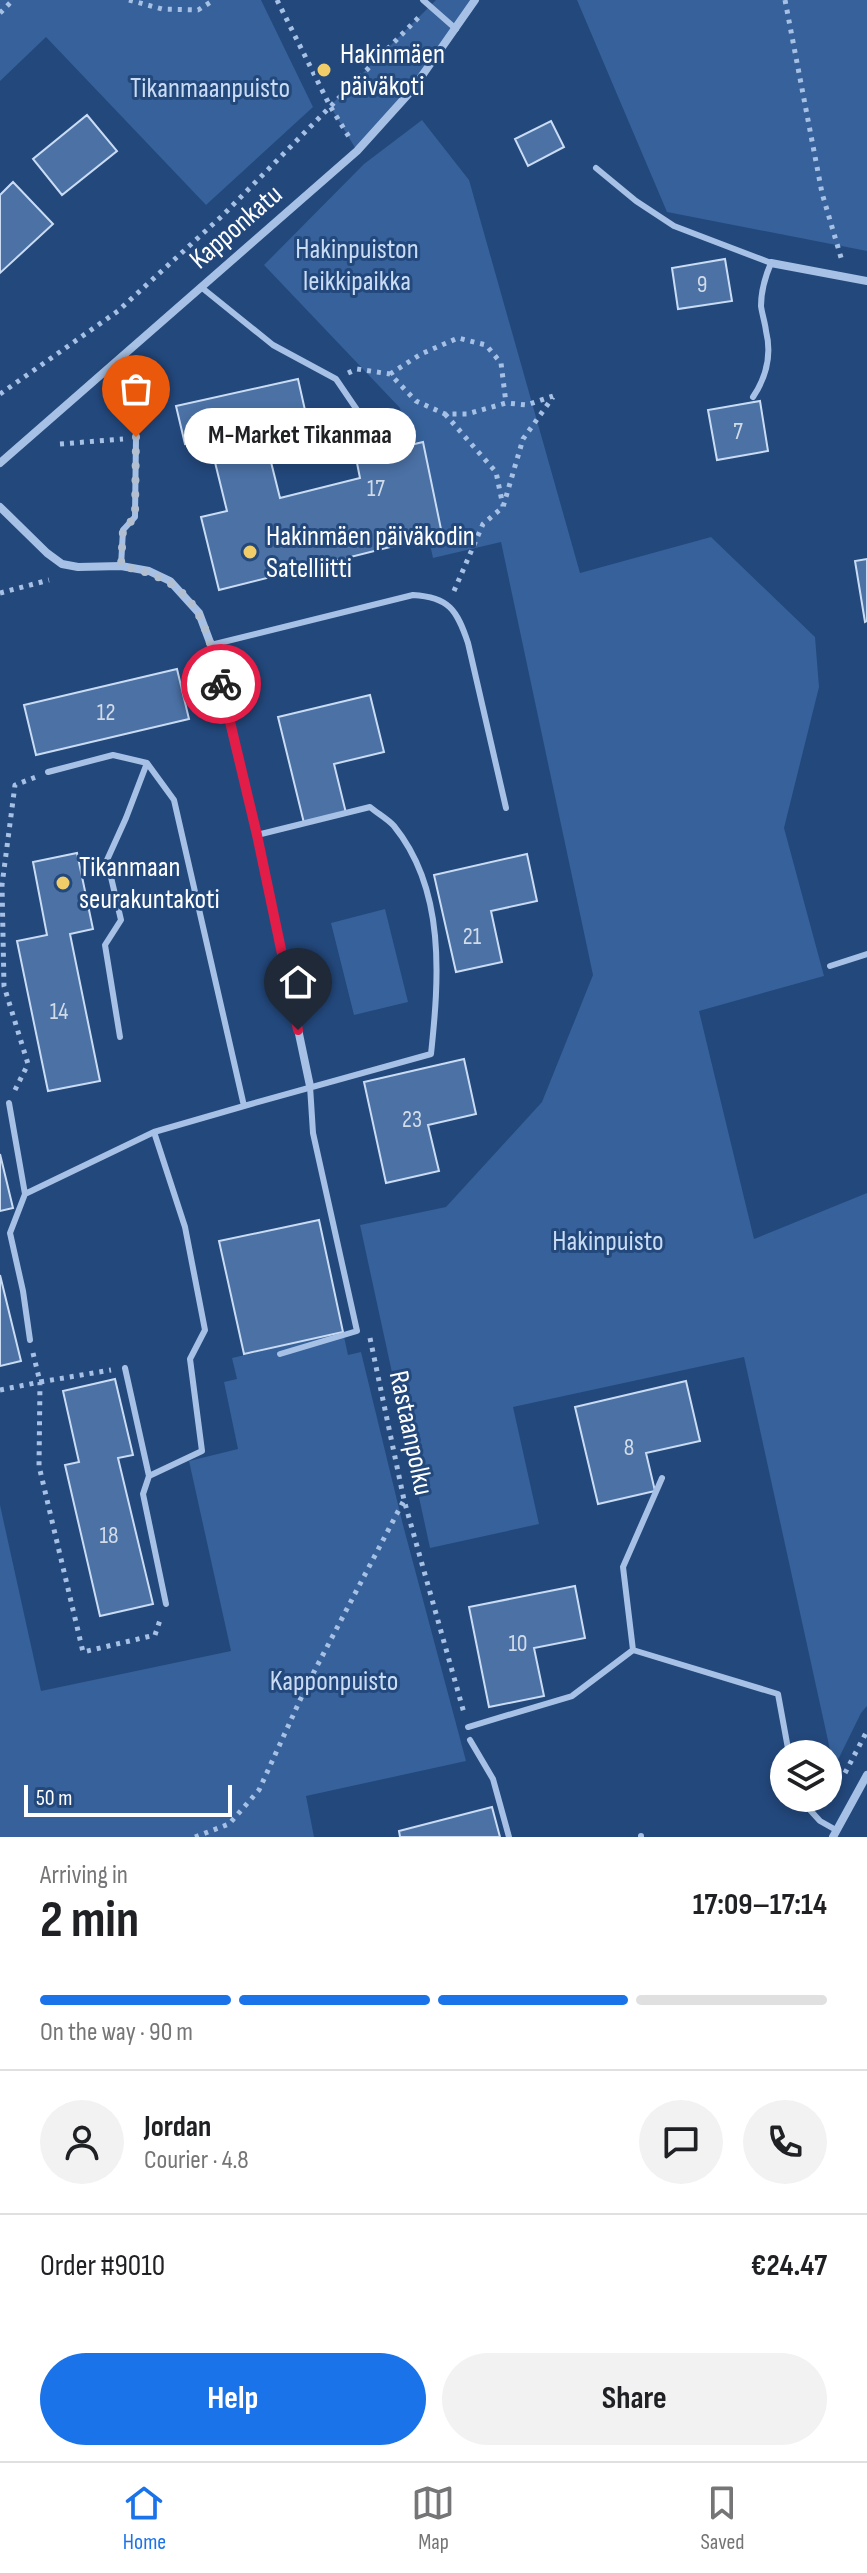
<!DOCTYPE html>
<meta charset="utf-8">
<style>
body{margin:0;font-family:"Sofia Sans Condensed",sans-serif;background:#f2f2f2;color:#202124;height:100vh;display:flex;flex-direction:column;font-size:30px;white-space:nowrap}
*{box-sizing:border-box;margin:0}
p{font-size:26px;color:#757577}
.icon{flex:none;width:44px;height:44px;fill:none;stroke:currentColor;stroke-width:2;stroke-linecap:round;stroke-linejoin:round}
.map{position:relative;height:1837px;overflow:hidden}
.details{display:flex;flex-direction:column;background:#fff;flex:1}
.details>*{flex:none}
.controls{position:absolute;left:770px;top:1740px;display:grid;gap:16px}
.controls a{display:grid;place-items:center;width:72px;height:72px;border-radius:50%;background:#fff;box-shadow:0 4px 12px #0003;font-size:40px}
.scale{position:absolute;left:24px;bottom:20px;width:208px;box-sizing:border-box;padding-left:8px;border:4px solid #fff;border-top:0;font-size:22px;line-height:28px;white-space:nowrap;color:#fff;-webkit-text-stroke:6px #23487c;paint-order:stroke}
.pin{position:absolute;display:grid;place-items:center;width:68px;height:68px;color:#fff;margin:-82px -34px;border-radius:50% 50% 50% 0;rotate:-45deg;box-shadow:0 0 8px #0007}
.pin .icon{rotate:45deg}
.courier{position:absolute;display:grid;place-items:center;width:80px;height:80px;margin:-40px;border:6px solid #e11d48;border-radius:50%;background:#fff;color:#222;box-shadow:0 2px 10px #0007}
.bubble{position:absolute;height:56px;border-radius:28px;background:#fff;box-shadow:0 4px 12px #0003;font-size:26px;font-weight:700;line-height:56px;text-align:center}
.overview em{font-style:normal;font-weight:700}
.overview div{display:flex;flex-direction:column-reverse}
.overview{display:flex;align-items:center;justify-content:space-between;height:136px;padding:0 40px}
h1{font-size:52px;font-weight:700;line-height:60px}
.bar{display:grid;grid-template-columns:repeat(4,1fr);gap:12px 8px;align-content:center;height:96px;padding:0 40px}
.bar i{height:10px;border-radius:6px;background:#e0e0e0}
.bar .on{background:#1a73e8}
.bar p{grid-column:span 4}
.line{display:flex;align-items:center;gap:20px;padding:0 40px;border-top:2px solid #e0e0e0}
.line div{flex:1}
.round{display:grid;place-items:center;flex:none;width:84px;height:84px;border-radius:42px;background:#f2f2f2}
.cta{display:flex;gap:16px;margin-top:auto;padding:16px 40px}
.cta a{flex:1;height:92px;border-radius:48px;background:#1a73e8;color:#fff;font-size:32px;font-weight:700;line-height:92px;text-align:center}
.cta a+a{background:#f2f2f2;color:#202124}
.tab-bar{display:flex;justify-content:space-around;align-items:center;height:112px;border-top:2px solid #e0e0e0;background:#fff;font-size:22px;color:#757577}
.tab-bar a{display:grid;justify-items:center;gap:4px}
.tab-bar .on{color:#1a73e8}
.map>svg:first-child{display:block}
.green{fill:#36619a}
.building{fill:#4b71a5;stroke:#c9dcf4;stroke-width:2}
.lines{fill:none;stroke-linecap:round;stroke-linejoin:round}
.path{stroke:#a6c1e5;stroke-width:5;stroke-dasharray:4 6;stroke-linecap:butt}
.lane{stroke:#a6c1e5;stroke-width:6}
.street{stroke:#a6c1e5;stroke-width:8}
.done{stroke:#b2bfd1;stroke-width:8;stroke-dasharray:0 14.4}
.route{stroke:#e11d48;stroke-width:10}
.poi-dot{fill:#f1cd69;stroke:#23487c;stroke-width:3}
.labels{text-anchor:middle;dominant-baseline:central;stroke-width:6;stroke-linejoin:round;paint-order:stroke}
.number-label{font-size:24px;fill:#d2dce8}
.poi-label{font-size:28px;fill:#fff;stroke:#23487c;text-anchor:start}
.park-label{font-size:28px;fill:#c9dcf4;stroke:#23487c}
.street-label{font-size:28px;fill:#fff;stroke:#23487c}
</style>
<div class="map">
<svg width="867" height="1837" viewBox="0 0 867 1837">
<rect width="100%" height="100%" fill="#23487c"/>
<path class="green" d="M0,0h261l52,107 -107,98 -160,-168 -46,44z
M436,0h39l-30,46 -88,105 -27,-45z
M577,0h290v251l-200,-39z
M422,120l47,60 111,393 131,-36 104,100 4,50 -35,141 40,148 -125,35 55,228 113,-46v513l-6,7 -27,55 -90,-411 -231,50 26,117 -109,24 -70,-323 86,-18 96,-105 51,-127 -92,-433 -68,16 -33,-150 -136,-143 100,-101z
M385,909l23,93 -54,13 -23,-92z
M343,1332l5,23 13,-3 42,173 63,236 -160,35 8,41h-314v-332l41,186 190,-40 -42,-190 49,-12 -14,-67 13,-3 -5,-21z"/>
<path class="building" d="M87,115l30,36 -55,44 -29,-36z
M551,121l13,26 -36,19 -13,-27z
M13,182l40,42 -53,49v-78z
M725,259l7,42 -54,8 -6,-41z
M298,379l9,40 -44,11 17,68 80,-20 -4,-20 67,-16 19,92 -223,56 -18,-73 26,-6 -18,-73 -24,6 -9,-38z
M760,401l8,50 -51,9 -9,-50z
M867,559v62l-2,1 -10,-61z
M177,669l12,50 -153,36 -12,-50z
M370,695l14,57 -50,12 12,49 -42,10 -26,-106z
M77,853l16,76 -23,5 30,147 -52,10 -31,-150 30,-6 -14,-73z
M527,854l10,47 -46,10 11,51 -46,10 -22,-97z
M464,1059l12,55 -48,11 11,46 -53,12 -22,-101z
M0,1154l13,54 -13,3z
M319,1220l24,112 -99,22 -25,-113z
M0,1275l21,86 -21,5z
M115,1379l18,76 -15,3 35,146 -53,12 -35,-151 14,-3 -16,-71z
M686,1381l14,60 -54,12 9,38 -57,13 -23,-97z
M575,1586l10,52 -51,10 10,48 -55,11 -20,-100z
M492,1807l8,30h-100l-1,-6z"/>
<g class="lines">
<path class="path" d="M129,0l33,9 36,1 16,-10
M277,0l53,106 19,31
M785,0l37,193 20,68
M0,13l13,-13
M348,373l9,-4 33,5 26,27 29,13h22l39,-11 21,2 26,-9
M390,374l31,-20 37,-16 28,7 15,18 5,40
M0,394l118,-83 104,-95 198,-200
M445,414l51,58 7,34
M60,444l63,-5
M454,591l29,-67 20,-17 20,-68 30,-42
M0,593l49,-13
M15,1090l13,-26 -24,-78 -2,-101 13,-100 21,-8
M370,1338l34,162 60,213
M33,1353l7,29 71,-12
M0,1390l40,-8 -1,84 44,186 72,-17 6,-18
M845,1773l22,-42
M195,1837l34,-13 30,-34 47,-103 97,-185"/>
<path class="lane" d="M423,0l33,29
M596,168l40,33 38,25 97,37c-6,14 -10,27 -10,43 1,8 4,16 5,25 6,24 1,45 -13,66
M201,287l72,58 63,34 49,72
M121,566l2,-36 12,-13 1,-80
M211,645l202,-50c36,2 44,15 55,48l38,165
M48,772l65,-17 34,8 27,37 70,306 187,-52c8,-75 15,-164 -37,-228 -6,-7 -17,-13 -24,-19l-113,28
M830,966l37,-12
M120,1037l-15,-92 16,-25 -14,-60 19,-42 21,-55
M9,1103l16,91
M30,1340l-7,-49 -13,-58 15,-39 129,-62
M280,1354l77,-23 -44,-198 -3,-47
M125,1368l24,108 53,-25 -12,-92 15,-29 -20,-103 -31,-95 90,-26
M149,1476l-6,18 23,110
M662,1478l-39,89 10,83 145,44 11,60
M468,1727l104,-31 61,-46
M470,1740l23,39 16,58
M799,1798l21,23 16,9
M641,1836v1"/>
<path class="street" d="M771,263l96,18
M0,463l357,-312 55,-61 63,-90
M0,507l47,46 15,11 16,3 43,-1 28,5 21,10 29,32 12,32 46,190 53,251
M833,1837l34,-62"/>
</g>
<g class="lines">
<path class="done" d="M136,437l-1,80 -12,13 -2,36c75,14 83,51 100,118"/>
<path class="route" d="M221,684l36,151 41,195"/>
</g>
<g class="poi-dot">
<circle cx="324" cy="70" r="8"/>
<circle cx="250" cy="552" r="8"/>
<circle cx="63" cy="883" r="8"/>
</g>
<g class="labels">
<g class="number-label">
<text x="702" y="284">9</text>
<text x="738" y="431">7</text>
<text x="376" y="488">17</text>
<text x="106" y="712">12</text>
<text x="472" y="936">21</text>
<text x="59" y="1011">14</text>
<text x="412" y="1119">23</text>
<text x="629" y="1447">8</text>
<text x="109" y="1535">18</text>
<text x="518" y="1643">10</text>
</g>
<g class="poi-label">
<text x="340" y="54">Hakinmäen<tspan x="340" dy="32">päiväkoti</tspan></text>
<text x="266" y="536">Hakinmäen päiväkodin<tspan x="266" dy="32">Satelliitti</tspan></text>
<text x="79" y="867">Tikanmaan<tspan x="79" dy="32">seurakuntakoti</tspan></text>
</g>
<g class="park-label">
<text x="210" y="88">Tikanmaanpuisto</text>
<text x="357" y="249">Hakinpuiston<tspan x="357" dy="32">leikkipaikka</tspan></text>
<text x="608" y="1241">Hakinpuisto</text>
<text x="334" y="1681">Kapponpuisto</text>
</g>
<g class="street-label">
<text transform="translate(236 227) rotate(-41)">Kapponkatu</text>
<text transform="translate(411 1433) rotate(78)">Rastaanpolku</text>
</g>
</g>
</svg>
<div class="controls">
<a><svg class="icon" aria-label="layers" viewBox="0 0 24 24"><path d="M12 4l9 5-9 5-9-5zM3 14l9 5 9-5"/></svg></a>
</div>
<div class="scale">50 m</div>
<div class="pin" style="left:136px;top:437px;background:#ea580c"><svg class="icon" aria-label="bag" viewBox="0 0 24 24"><path d="M5 8h14l-1 12H6zM9 8a3 3 0 0 1 6 0"/></svg></div>
<div class="pin" style="left:298px;top:1030px;background:#1f2937"><svg class="icon" aria-label="home" viewBox="0 0 24 24"><path d="M3 11l9-7 9 7M6 9v11h12V9"/></svg></div>
<div class="courier" style="left:221px;top:684px"><svg class="icon" aria-label="bike" viewBox="0 0 24 24"><circle cx="6" cy="16" r="4"/><circle cx="18" cy="16" r="4"/><path d="M6 16l4-8h5l3 8M10 8l3 8H6M13 5h3"/></svg></div>
<div class="bubble" style="left:184px;top:408px;width:232px">M-Market Tikanmaa</div>
</div>
<section class="details">
<div class="overview"><div><h1>2 min</h1><p>Arriving in</p></div><em>17:09–17:14</em></div>
<div class="bar"><i class="on"></i><i class="on"></i><i class="on"></i><i></i><p>On the way · 90 m</p></div>
<div class="line" style="height:144px"><a class="round"><svg class="icon" aria-label="person" viewBox="0 0 24 24"><circle cx="12" cy="8" r="4"/><path d="M4 21q1-7 8-7t8 7"/></svg></a><div><b>Jordan</b><p>Courier · 4.8</p></div><a class="round"><svg class="icon" aria-label="chat" viewBox="0 0 24 24"><path d="M4 5h16v11H9l-5 4z"/></svg></a><a class="round"><svg class="icon" aria-label="phone" viewBox="0 0 24 24"><path d="M5 4h4l2 5-3 2q2 4 5 5l2-3 5 2v4C11 20 4 13 5 4z"/></svg></a></div>
<div class="line" style="height:104px"><div>Order #9010</div><b>€24.47</b></div>
<div class="cta"><a>Help</a><a>Share</a></div>
</section>
<nav class="tab-bar">
<a class="on"><svg class="icon" aria-label="home" viewBox="0 0 24 24"><path d="M3 11l9-7 9 7M6 9v11h12V9"/></svg>Home</a>
<a><svg class="icon" aria-label="map" viewBox="0 0 24 24"><path d="M3 6l6-2 6 2 6-2v14l-6 2-6-2-6 2zM9 4v14M15 6v14"/></svg>Map</a>
<a><svg class="icon" aria-label="saved" viewBox="0 0 24 24"><path d="M7 4h10v16l-5-4-5 4z"/></svg>Saved</a>
</nav>
